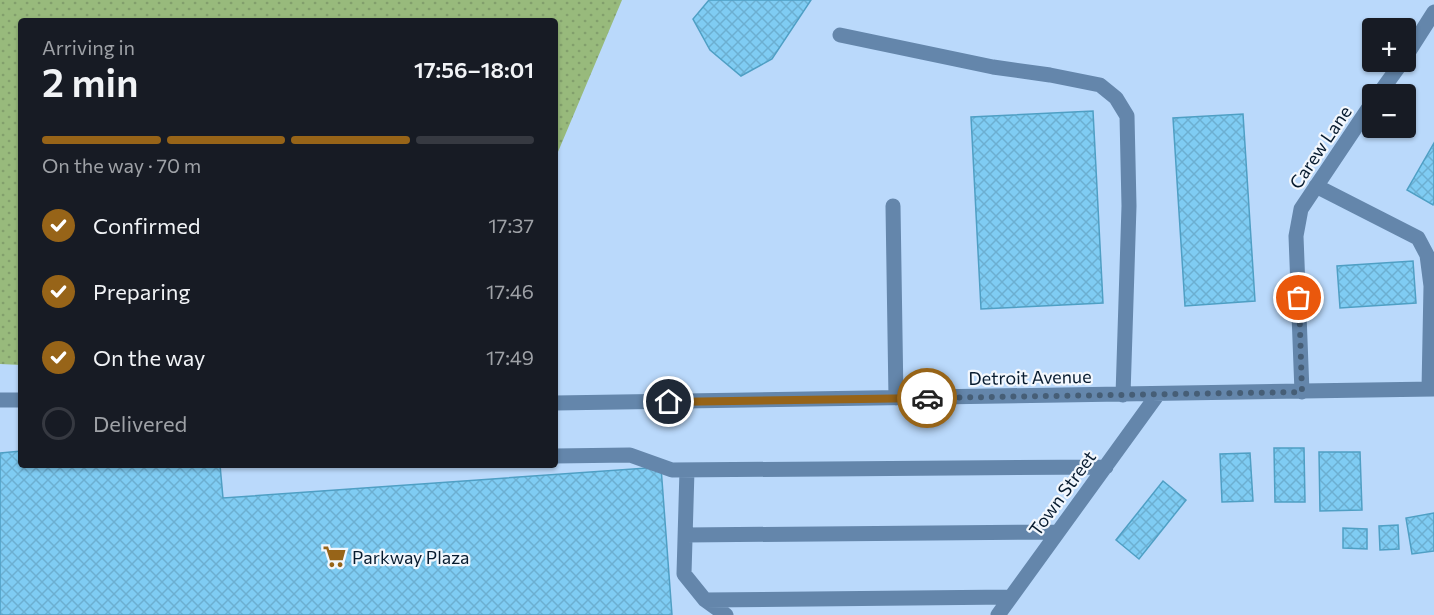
<!DOCTYPE html>
<meta charset="utf-8">
<style>
body{margin:0;font-family:Commissioner,sans-serif;background:#20242c;color:#f1f3f6;height:100vh;display:flex;flex-direction:column;font-size:22px;white-space:nowrap}
*{box-sizing:border-box;margin:0}
p{font-size:20px;color:#9ea1a6}
.icon{flex:none;width:33px;height:33px;fill:none;stroke:currentColor;stroke-width:2;stroke-linecap:round;stroke-linejoin:round}
.map{position:relative;flex:1;overflow:hidden}
.panel{position:absolute;left:18px;top:18px;width:540px;height:450px;display:flex;flex-direction:column;background:#171b24;border-radius:6px;box-shadow:0 2px 4px #0004}
.panel>*{flex:none}
.tools{position:absolute;left:1362px;top:18px;display:grid;gap:12px}
.tools a{display:grid;place-items:center;width:54px;height:54px;border-radius:6px;background:#171b24;box-shadow:0 2px 4px #0004;font-size:30px}
.pin{position:absolute;display:grid;place-items:center;width:51px;height:51px;color:#fff;margin:-26px;border:3px solid #fff;border-radius:50%;box-shadow:0 2px 6px #0007}
.courier{position:absolute;display:grid;place-items:center;width:60px;height:60px;margin:-30px;border:4px solid #976418;border-radius:50%;background:#fff;color:#222;box-shadow:0 2px 8px #0007}
.head em{font-style:normal;font-weight:600}
.head div{display:flex;flex-direction:column-reverse}
.head{display:flex;align-items:center;justify-content:space-between;height:102px;padding:0 24px}
h1{font-size:39px;font-weight:600;line-height:45px}
.bar{display:grid;grid-template-columns:repeat(4,1fr);gap:9px 6px;align-content:center;height:72px;padding:0 24px}
.bar i{height:8px;border-radius:4px;background:#363941}
.bar .selected{background:#976418}
.bar p{grid-column:span 4}
ol{padding:0 24px;list-style:none}
li{display:flex;align-items:center;gap:18px;height:66px}
li p{margin-inline-start:auto}
li .icon{padding:6px;border-radius:50%;background:#976418;color:#fff;stroke-width:4}
li:last-child{color:#9ea1a6}
li i{width:33px;height:33px;border:3px solid #363941;border-radius:50%}
.map>svg:first-child{display:block}
.grass{fill:url(#grass-dots)}
.building{fill:url(#building-cross-hatch);stroke:#4f9fc4;stroke-width:1.5}
.lines{fill:none;stroke-linecap:round;stroke-linejoin:round}
.minor{stroke:#6486ab;stroke-width:15}
.done{stroke:#465e76;stroke-width:6;stroke-dasharray:0 10.8}
.route{stroke:#976418;stroke-width:8}
.labels{text-anchor:middle;dominant-baseline:central;stroke-width:4.5;stroke-linejoin:round;paint-order:stroke}
.street-label{font-size:18px;fill:#071b2f;stroke:#f2f7fd}
.poi-label{font-size:18px;fill:#071b2f;stroke:#f2f7fd;text-anchor:start}
</style>
<div class="map">
<svg width="1434" height="615" viewBox="0 0 1434 615">
<defs>
<pattern id="grass-dots" width="8" height="8" patternUnits="userSpaceOnUse" patternTransform="scale(1.5)"><rect width="8" height="8" fill="#98ba7c"/><path d="M2 2h.1M6 6h.1" fill="none" stroke="#829f6c" stroke-width="1.8" stroke-linecap="round"/></pattern>
<pattern id="building-cross-hatch" width="8" height="8" patternUnits="userSpaceOnUse" patternTransform="scale(1.5)"><rect width="8" height="8" fill="#7fccf3"/><path d="M0 0l8 8M0 8l8-8" fill="none" stroke="#6cafd1"/></pattern>
</defs>
<rect width="100%" height="100%" fill="#bad9fb"/>
<path class="grass" d="M0,0h622l-67,159v-138h-534v344l-21,-1z"/>
<path class="building" d="M709,0h102l-39,59 -31,17 -31,-26 -17,-31z
M1093,111l10,192 -122,6 -10,-192z
M1243,114l12,187 -70,5 -12,-188z
M1434,143v59l-1,3 -26,-15z
M1413,261l3,42 -76,5 -3,-42z
M1274,448h30l1,54h-30z
M21,451v14h199l3,33 438,-31 11,148h-672v-162z
M1319,452h41l2,58 -42,1z
M1250,453l3,48 -31,1 -2,-48z
M1163,481l23,19 -47,59 -23,-19z
M1434,513v38l-22,3 -6,-36z
M1398,525l1,24 -19,1 -1,-24z
M1343,528l24,1v20l-24,-1z"/>
<g class="lines">
<path class="minor" d="M840,35l153,32 57,8 50,10 16,13 11,18 2,90 -6,189
M1406,56l28,-44
M1379,94l23,-32
M1316,186l102,52 9,17 4,31 -2,103
M893,206l3,192
M1302,392l-6,-156 5,-27 71,-106
M0,400h21
M555,403l879,-14
M555,456l75,-1 42,15 434,-3
M687,470l-3,104 21,26 21,15
M685,535l373,-3
M705,600l306,-3
M998,615l160,-221"/>
</g>
<g class="lines">
<path class="done" d="M927,398l375,-6 -3,-94"/>
<path class="route" d="M669,402l258,-4"/>
</g>
<defs>
<symbol id="supermarket-bare" viewBox="-9 -9 18 18"><path d="M-6-5.5h2.5l.6 2H6L4.5 2H-2.5L-4.4-4H-6ZM-1.5 3.2a1.3 1.3 0 1 0 .1 0ZM3 3.2a1.3 1.3 0 1 0 .1 0Z" fill="#976418" stroke="#f2f7fd" stroke-width="2.5" paint-order="stroke"/></symbol>
</defs>
<g fill-rule="evenodd">
<use href="#supermarket-bare" x="318" y="540" width="33" height="33"/>
</g>
<g class="labels">
<g class="street-label">
<text transform="translate(1320 147) rotate(-56)">Carew Lane</text>
<text transform="translate(1030 377) rotate(-1)">Detroit Avenue</text>
<text transform="translate(1062 493) rotate(-54)">Town Street</text>
</g>
<g class="poi-label">
<text x="352" y="557">Parkway Plaza</text>
</g>
</g>
</svg>
<div class="tools">
<a>+</a>
<a>−</a>
</div>
<div class="pin" style="left:1299px;top:298px;background:#ea580c"><svg class="icon" aria-label="bag" viewBox="0 0 24 24"><path d="M5 8h14l-1 12H6zM9 8a3 3 0 0 1 6 0"/></svg></div>
<div class="pin" style="left:669px;top:402px;background:#1f2937"><svg class="icon" aria-label="home" viewBox="0 0 24 24"><path d="M3 11l9-7 9 7M6 9v11h12V9"/></svg></div>
<div class="courier" style="left:927px;top:398px"><svg class="icon" aria-label="car" viewBox="0 0 24 24"><path d="M5 17H2v-5l4-1 3-4h7l3 4 3 1v5h-3M9 17h6M6 11h13"/><circle cx="7" cy="17" r="2"/><circle cx="17" cy="17" r="2"/></svg></div>
<section class="panel">
<div class="head"><div><h1>2 min</h1><p>Arriving in</p></div><em>17:56–18:01</em></div>
<div class="bar"><i class="selected"></i><i class="selected"></i><i class="selected"></i><i></i><p>On the way · 70 m</p></div>
<ol>
<li><svg class="icon" aria-label="check" viewBox="0 0 24 24"><path d="M5 12l5 5 9-10"/></svg>Confirmed<p>17:37</p></li>
<li><svg class="icon" aria-label="check" viewBox="0 0 24 24"><path d="M5 12l5 5 9-10"/></svg>Preparing<p>17:46</p></li>
<li><svg class="icon" aria-label="check" viewBox="0 0 24 24"><path d="M5 12l5 5 9-10"/></svg>On the way<p>17:49</p></li>
<li><i></i>Delivered</li>
</ol>
</section>
</div>
